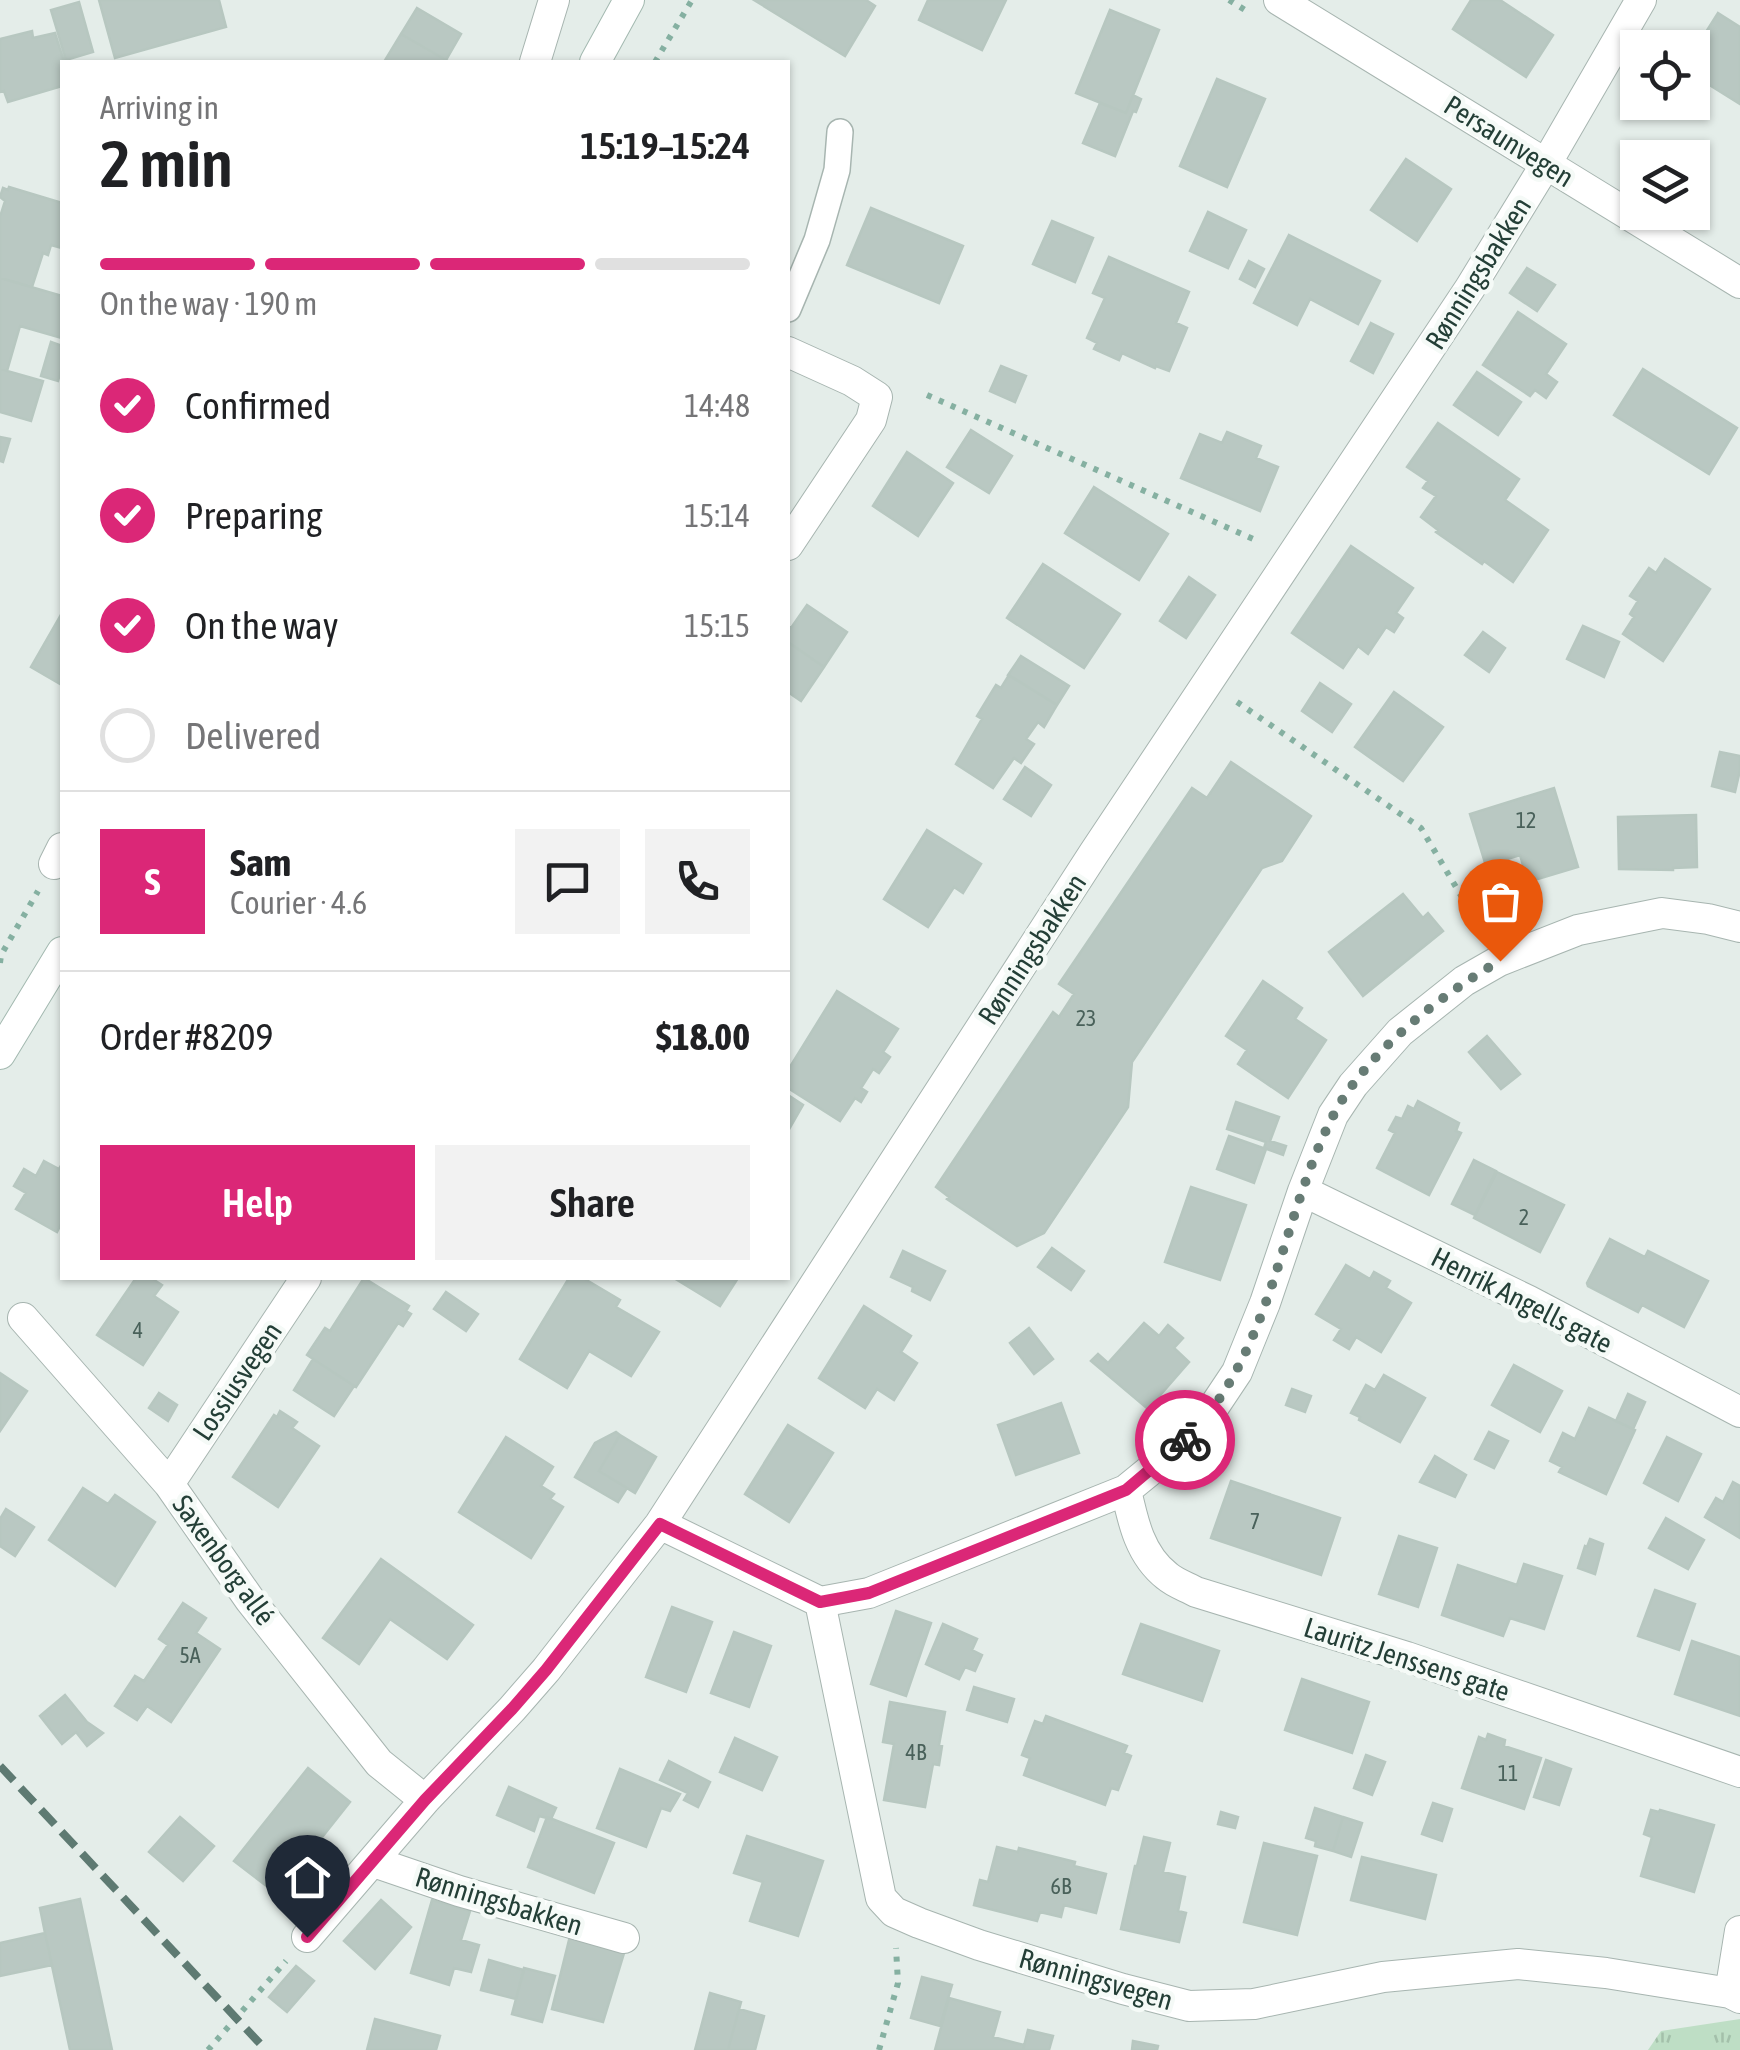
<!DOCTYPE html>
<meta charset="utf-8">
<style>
body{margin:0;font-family:"Asap Condensed",sans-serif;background:#f2f2f2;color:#202124;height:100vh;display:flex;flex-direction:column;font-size:38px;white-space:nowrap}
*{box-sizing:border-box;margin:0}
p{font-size:32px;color:#757577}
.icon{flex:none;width:55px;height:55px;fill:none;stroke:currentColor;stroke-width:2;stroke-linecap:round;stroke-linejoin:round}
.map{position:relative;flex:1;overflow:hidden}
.panel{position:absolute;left:60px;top:60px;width:730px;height:1220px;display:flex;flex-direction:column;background:#fff;border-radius:0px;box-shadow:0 2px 8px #0004}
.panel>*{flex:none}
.controls{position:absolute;left:1620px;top:30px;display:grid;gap:20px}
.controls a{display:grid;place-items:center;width:90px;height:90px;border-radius:0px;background:#fff;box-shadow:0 2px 8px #0004;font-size:50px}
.pin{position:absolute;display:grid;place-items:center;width:85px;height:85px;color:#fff;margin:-102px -42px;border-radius:50% 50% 50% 0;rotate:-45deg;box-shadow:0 0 10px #0007}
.pin .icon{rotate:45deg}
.courier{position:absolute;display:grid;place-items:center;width:100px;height:100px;margin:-50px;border:8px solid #db2777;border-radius:50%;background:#fff;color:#222;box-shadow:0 2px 12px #0007}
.overview em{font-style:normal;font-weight:600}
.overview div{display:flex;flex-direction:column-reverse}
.overview{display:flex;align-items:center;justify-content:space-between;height:170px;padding:0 40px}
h1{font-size:65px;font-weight:600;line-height:75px}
.bar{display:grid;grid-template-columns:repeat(4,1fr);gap:15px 10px;align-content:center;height:120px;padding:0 40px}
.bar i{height:12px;border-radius:8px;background:#e0e0e0}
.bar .on{background:#db2777}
.bar p{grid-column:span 4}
.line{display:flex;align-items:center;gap:25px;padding:0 40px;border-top:2px solid #e0e0e0}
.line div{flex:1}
.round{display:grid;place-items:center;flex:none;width:105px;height:105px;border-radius:0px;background:#f2f2f2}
ol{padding:0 40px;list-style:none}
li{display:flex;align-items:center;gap:30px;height:110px}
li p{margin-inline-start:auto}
li .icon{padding:10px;border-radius:50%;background:#db2777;color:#fff;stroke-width:4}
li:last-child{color:#757577}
li i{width:55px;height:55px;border:5px solid #e0e0e0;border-radius:50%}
.cta{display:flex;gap:20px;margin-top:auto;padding:20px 40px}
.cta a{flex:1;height:115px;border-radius:0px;background:#db2777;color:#fff;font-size:40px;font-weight:600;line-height:115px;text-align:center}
.cta a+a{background:#f2f2f2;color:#202124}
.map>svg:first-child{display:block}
.grass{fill:url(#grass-tufts)}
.building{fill:#b9c8c2;stroke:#b7c7c0;stroke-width:2.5}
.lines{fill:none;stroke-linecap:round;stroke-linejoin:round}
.service-casing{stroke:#a7b5b0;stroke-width:28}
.minor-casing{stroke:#a7b5b0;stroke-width:32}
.tertiary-casing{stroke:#a7b5b0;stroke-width:32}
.secondary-casing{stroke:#a3b9b0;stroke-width:32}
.path{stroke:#85b0a1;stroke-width:6;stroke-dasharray:5 8;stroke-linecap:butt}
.service{stroke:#fff;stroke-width:25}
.minor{stroke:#fff;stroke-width:30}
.tertiary{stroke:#fff;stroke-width:30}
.secondary{stroke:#fff;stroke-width:30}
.rail{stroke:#5e7a72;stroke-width:8;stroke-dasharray:20 10;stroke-linecap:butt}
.done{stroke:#677c75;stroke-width:10;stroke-dasharray:0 18}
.route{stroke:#db2777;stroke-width:12}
.labels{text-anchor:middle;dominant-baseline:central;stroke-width:9;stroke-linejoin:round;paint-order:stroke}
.number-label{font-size:22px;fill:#49615a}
.street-label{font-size:28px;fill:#243f37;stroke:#f5faf7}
</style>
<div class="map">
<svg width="1740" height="2050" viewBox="0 0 1740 2050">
<defs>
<pattern id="grass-tufts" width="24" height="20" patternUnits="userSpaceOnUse" patternTransform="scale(2.5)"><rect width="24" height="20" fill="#bedec5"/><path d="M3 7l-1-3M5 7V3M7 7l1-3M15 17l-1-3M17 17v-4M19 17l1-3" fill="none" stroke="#a3c0aa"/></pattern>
</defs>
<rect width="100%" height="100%" fill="#e4ede9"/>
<path class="grass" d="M1740,2019v31h-92l13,-19z"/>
<path class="building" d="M99,0h120l7,27 -111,31z
M754,0h112l9,6 -30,50z
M928,0h78l-24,50 -63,-30z
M1471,0h29l53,35 -27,42 -73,-48z
M79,2l14,50 -27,8 -15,-50z
M417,8l44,26 -15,26 -45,-26z
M1110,10l49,20 -33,83 -50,-20z
M1718,13l22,14v77l-48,-30v-20z
M32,31l1,7 22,-5 9,29 -2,24 -54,16 -4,-11 -4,1v-53z
M401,34l45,26 4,2h-66z
M1217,79l48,20 -38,88 -47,-21z
M1133,95l8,4 -5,13 -3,-1 -18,45 -32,-13 17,-40 26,10z
M1406,159l45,30 -34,52 -46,-31z
M9,187l53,16v45l-11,-3 -3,10 -5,-2 -11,34 -32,-9v-61l5,-16 -5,-4 3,-9 5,2z
M871,208l92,38 -24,57 -92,-38z
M1208,212l38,18 -18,38 -38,-17z
M1052,221l41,17 -18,44 -42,-18z
M1289,235l91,46 -22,43 -48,-25 -13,26 -43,-22z
M1109,257l80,35 -13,31 11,5 -18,43 -13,-5 -1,2 -33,-15 -3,7 -25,-11 3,-6 -10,-5 18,-40 -12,-5z
M1249,261l15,8 -9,18 -15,-8z
M1527,268l28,17 -18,26 -27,-18z
M0,278l62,18v42l-42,-12 -13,45 -7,-2z
M1518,312l48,32 -20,30 11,8 -11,16 -11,-8 -5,6 -47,-31z
M1371,323l22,11 -20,39 -22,-12z
M51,342l11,4v20l-4,15 -17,-5z
M1001,366l25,10 -11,26 -25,-11z
M0,369l43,12 -12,40 -31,-9z
M1643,369l94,59 -28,46 -95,-59z
M1477,372l44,30 -23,33 -44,-30z
M1438,423l81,56 -14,21 43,30 -35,52 -29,-21 -2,3 -46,-32 2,-2 -17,-13 15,-21 -13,-8 5,-7 -21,-14z
M971,430l41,26 -23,37 -42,-26z
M1227,432l34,14 -5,12 22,9 -18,44 -79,-33 19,-44 22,9z
M0,437l10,2 -7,23 -3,-1z
M907,452l46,31 -35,53 -45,-30z
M1094,487l74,47 -29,46 -74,-47z
M1351,546l62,42 -17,25 7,5 -9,14 -8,-5 -18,27 -10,-8 -15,22 -51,-35z
M1665,559l45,30 -47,72 -40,-27 11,-17 -4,-3 8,-13 -8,-5 19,-28 7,5z
M1043,564l77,50 -36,54 -77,-50z
M1189,577l26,18 -29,43 -26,-17z
M807,605l40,27 -23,35 -36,-25v-16l3,2z
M62,613v72l-31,-18z
M1583,626l36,16 -15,35 -37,-18z
M1483,632l22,16 -16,24 -24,-17z
M788,642l36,25 -23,34 -13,-9z
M1021,656l48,30 -12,19 -49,-30z
M1009,675l48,30 -13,22 -6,-5 -12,17 8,5 -13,19 -7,-5 -21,30 -37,-24 26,-45 -5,-3 19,-31 5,3z
M1320,683l31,21 -19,28 -30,-21z
M1394,692l49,35 -40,54 -48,-34z
M1720,752l20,4v14l-5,22 -23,-6z
M1231,762l80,54 -29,45 -20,7 -130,194 -4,45 -84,126 -27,13 -70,-47 2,-2 -13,-10 117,-175 6,5 15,-23 -15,-10 133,-196 15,10z
M1025,767l26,18 -20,31 -27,-17z
M1554,788l24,79 -50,15 -8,-27 -34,11 -16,-52z
M1696,815l1,52 -24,1v2l-54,-1 -1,-52z
M927,830l54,34 -18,29 -9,-6 -26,40 -44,-28z
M1403,894l20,24 5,-5 15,18 -80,65 -34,-44z
M1263,981l39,27 -7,11 31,21 -38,58 -50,-34 9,-14 -21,-14z
M837,991l61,38 -15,23 7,5 -11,16 -6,-4 -12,19 6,4 -6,10 -6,-4 -15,23 -52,-33v-18z
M1487,1036l33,38 -19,15 -32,-37z
M788,1095l15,10 -15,26z
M1418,1101l41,22 -3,8 5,2 -32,62 -52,-27 18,-35 -6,-3 7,-13 6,2 6,-13 6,3z
M1236,1102l43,15 -9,24 16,5 -3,9 -19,-7 2,-6 -39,-13z
M1229,1136l37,13 -12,34 -37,-14z
M1474,1160l22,11 -21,44 -23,-11z
M44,1161l15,8 3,-5v58l-5,10 -41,-23 10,-16 -12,-7 10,-17 12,7z
M1497,1172l67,33 -24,47 -66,-34z
M1191,1187l55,18 -26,75 -55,-18z
M1610,1239l35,18 3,-6 60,30 -24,46 -42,-22 -4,7 -50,-26 -1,-3z
M1052,1248l32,23 -13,19 -33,-23z
M903,1251l42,20 -15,29 -18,-9 1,-4 -22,-10z
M1346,1265l24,14 4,-7 16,9 -4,7 25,15 -30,49 -25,-15 -7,12 -15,-9 7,-11 -25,-15z
M136,1278h15l11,7 -8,11 24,16 -35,53 -46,-30z
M364,1278l45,28 -3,5 5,3 -8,12 -5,-3 -42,64 -49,-32 18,-27 5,3z
M569,1278h14l37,22 -4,7 43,25 -28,44 -42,-25 -22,37 -47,-29z
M674,1278h64l-18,28z
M446,1292l32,22 -12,17 -32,-22z
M864,1306l47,30 -10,16 16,11 -23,37 -17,-11 -12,19 -46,-30z
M1144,1323l15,13 9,-11 15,13 -9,10 15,14 -41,47 -57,-48 7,-7 10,9z
M1029,1328l24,31 -19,15 -24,-31z
M313,1359l41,27 -20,30 -40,-26z
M1514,1365l48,26 -22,41 -48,-27z
M0,1373l27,18 -27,40z
M1384,1375l41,23 -25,44 -41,-22 1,-3 -9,-4 15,-28 9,5z
M1292,1389l19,7 -6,16 -19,-7z
M159,1393l18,12 -9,16 -19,-13z
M1628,1394l17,8 -12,27 -17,-8z
M1061,1403l18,50 -63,22 -18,-50z
M1589,1408l46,22 -29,64 -47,-22 3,-5 -12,-6 13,-28 12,6z
M280,1411l17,11 -5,6 27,18 -41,61 -45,-30 41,-62 3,2z
M788,1425l45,28 -44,69 -44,-28z
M616,1432l4,3 -21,36 28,17 -9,14 -43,-25 20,-34z
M1489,1432l19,9 -14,27 -19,-9z
M620,1435l36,22 -21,36 -36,-22z
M506,1437l47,30 -12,19 13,8 -4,5 13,8 -32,51 -72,-46z
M1667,1437l34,17 -23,47 -34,-18z
M1435,1456l31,19 -11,22 -35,-15z
M1231,1481l109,37 -19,57 -110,-37z
M1733,1482l7,4v52l-35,-21 11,-19 7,4z
M83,1488l25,16 7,-9 40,27 -40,64 -66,-46z
M6,1509l28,18 -19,29 -15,-10v-27z
M1666,1518l38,22 -16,29 -39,-21z
M1399,1536l38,12 -19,59 -39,-13z
M1590,1539l13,5 -8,30 -17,-6 7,-22 2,1z
M381,1559l92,66 -26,34 -57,-40 -31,45 -36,-26z
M1524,1564l38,12 -18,53 -34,-11 -7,18 -61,-21 16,-50 59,20z
M1655,1590l40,14 -16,46 -41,-14z
M183,1603l23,15 -10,15 24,16 -49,73 -24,-16 -10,14 -22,-14 20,-30 9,5 24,-36 -9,-6z
M672,1607l40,15 -26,70 -40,-15z
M896,1611l35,12 -25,73 -35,-12z
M943,1624l34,15 -5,11 10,5 -7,16 -10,-4 -6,12 -33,-15z
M1141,1624l78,27 -17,50 -79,-27z
M734,1632l37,14 -22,61 -38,-14z
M1692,1641l48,16v59l-65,-22z
M1302,1679l67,23 -17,51 -67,-23z
M974,1687l40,12 -7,23 -40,-12z
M65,1695l22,27 16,11 -16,13 -11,-14 -14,12 -22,-28z
M890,1702l55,10 -6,33 3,1 -3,19 -6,-1 -8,43 -41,-7 10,-56 -11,-2z
M1046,1716l81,30 -3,7 7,3 -13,34 -7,-2 -6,17 -81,-30 6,-17 -8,-3 13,-34 8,3z
M1488,1734l17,6 -1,6 37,12 -17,51 -62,-21 17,-51 7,3z
M735,1738l42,19 -15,33 -42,-18z
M1366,1755l19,7 -13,33 -18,-7z
M1546,1760l25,9 -12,36 -25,-8z
M669,1761l41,21 -12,25 -14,-7 4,-7 -28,-13z
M308,1768l42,34 -73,92 -43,-33z
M620,1769l60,25 -10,17 -9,-3 -15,39 -49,-19z
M509,1787l47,21 -5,11 -12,-3 -5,15 -37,-16z
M1433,1803l19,6 -10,32 -20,-7z
M1315,1808l28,9 -10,34 -18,-5 1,-5 -10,-3z
M1651,1810l8,2 1,-2 54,15 -20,67 -53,-16 11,-39 -8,-3z
M1221,1812l17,5 -3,11 -17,-4z
M180,1817l34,29 -31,35 -34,-29z
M547,1817l67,26 -20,50 -66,-26z
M1343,1817l19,6 -11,34 -18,-6z
M747,1836l76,25 -25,75 -48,-15 13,-39 -29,-9z
M1144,1837l26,6 -7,29 22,5 -7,34 8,2 -7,29 -58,-13 14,-63h2z
M1264,1843l53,13 -20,79 -53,-13z
M997,1847l21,5 1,-4 56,14 -1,4 32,8 -10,39 -32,-8 -3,12 -21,-5 -3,9 -63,-16 6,-25 8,2z
M1362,1857l74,18 -11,44 -74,-19z
M80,1899l32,151h-42l-25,-117 -5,-25z
M381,1900l30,27 -36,42 -31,-28z
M432,1900l38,11 -9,29 18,5 -8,27 -17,-4 -5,17 -38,-12z
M45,1933l7,32 -52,11v-33z
M570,1936l55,14 -22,72 -51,-13z
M489,1960l35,10 -8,29 -35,-9z
M296,1966l18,15 -27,31 -18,-15z
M524,1968l31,8 -13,46 -30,-8z
M922,1977l30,8 -12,41 -29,-8z
M710,1993l31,9 -13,48h-33z
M949,1998l51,14 -7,25 31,8 -1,5h-88z
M739,2009l25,7 -9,34h-27z
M375,2019l65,17 -4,14h-69z
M1028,2030l25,6 -4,14h-26z
M1133,2041l25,5 -1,4h-25z"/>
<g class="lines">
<defs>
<path id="service" d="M788,309l29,-69 20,-70 3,-38"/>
<path id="minor" d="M535,62l19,-62
M788,352l64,29 25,16 -6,23 -83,125
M54,864l8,-16
M1303,1191l226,110 211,111
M23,1318l146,166 81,116 129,163 46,37
M169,1484l137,-206
M1126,1490c7,32 14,65 41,86 8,7 20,11 29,16l211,65 333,115
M660,1524l160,78 49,-9 257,-103 43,-35 36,-35 32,-48 28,-69 38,-112 30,-76 20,-30 47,-53 64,-51 35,-20 79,-31 84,-17 46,6 32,8
M820,1602l61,296 13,14 25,11 60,22 144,44 66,17 65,-2 129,-27 135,-13 88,9 124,20 10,5
M374,1862l85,29 165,47
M307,1937l118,-137 87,-91 34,-39 114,-146 434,-671 376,-565 76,-124 95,-164
M1730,1993l10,-62"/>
<path id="tertiary" d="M1279,0l461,283"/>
<path id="secondary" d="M595,62l34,-62
M0,1054l62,-102"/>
</defs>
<use href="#service" class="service-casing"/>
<use href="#minor" class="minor-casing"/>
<use href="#tertiary" class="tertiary-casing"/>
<use href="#secondary" class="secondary-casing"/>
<path class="path" d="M1229,0l16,10
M655,62l37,-62
M927,395l333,147
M1237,702l184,126 61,103
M0,963l1,-8 37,-64
M208,2050l78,-89
M879,2050l19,-67 -2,-35"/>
<use href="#service" class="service"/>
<use href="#minor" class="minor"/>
<use href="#tertiary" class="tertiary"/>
<use href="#secondary" class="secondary"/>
<path class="rail" d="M0,1766l266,284"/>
</g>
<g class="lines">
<path class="done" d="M1185,1440c88,-86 94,-218 148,-324 31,-61 108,-122 167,-155"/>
<path class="route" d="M307,1937l118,-137 87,-91 34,-39 114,-146 160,78 49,-9 257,-103 59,-50"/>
</g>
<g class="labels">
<g class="number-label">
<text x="1526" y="820">12</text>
<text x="1086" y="1018">23</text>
<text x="1524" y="1217">2</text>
<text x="138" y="1330">4</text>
<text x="1255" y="1521">7</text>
<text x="190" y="1655">5A</text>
<text x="916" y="1752">4B</text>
<text x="1508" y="1773">11</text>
<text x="1061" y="1886">6B</text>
</g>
<g class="street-label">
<text transform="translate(1509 141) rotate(32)">Persaunvegen</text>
<text transform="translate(1478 273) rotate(-58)">Rønningsbakken</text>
<text transform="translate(1032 949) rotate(-57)">Rønningsbakken</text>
<text transform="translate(1522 1300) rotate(27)">Henrik Angells gate</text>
<text transform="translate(237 1381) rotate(-56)">Lossiusvegen</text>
<text transform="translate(224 1560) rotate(54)">Saxenborg allé</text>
<text transform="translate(1407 1659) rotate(18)">Lauritz Jenssens gate</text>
<text transform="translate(499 1901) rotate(17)">Rønningsbakken</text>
<text transform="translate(1096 1979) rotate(16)">Rønningsvegen</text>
</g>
</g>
</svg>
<div class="controls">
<a><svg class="icon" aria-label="locate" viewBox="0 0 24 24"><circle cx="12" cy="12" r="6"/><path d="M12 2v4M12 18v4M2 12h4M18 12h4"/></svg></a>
<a><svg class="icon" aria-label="layers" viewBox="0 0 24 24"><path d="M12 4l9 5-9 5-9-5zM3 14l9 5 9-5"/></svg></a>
</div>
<div class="pin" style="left:1500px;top:961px;background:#ea580c"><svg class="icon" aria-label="bag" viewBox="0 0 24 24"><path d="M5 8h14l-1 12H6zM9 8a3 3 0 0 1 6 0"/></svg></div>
<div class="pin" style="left:307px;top:1937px;background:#1f2937"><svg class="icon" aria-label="home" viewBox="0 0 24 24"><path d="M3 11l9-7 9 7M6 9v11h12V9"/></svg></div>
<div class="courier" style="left:1185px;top:1440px"><svg class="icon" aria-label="bike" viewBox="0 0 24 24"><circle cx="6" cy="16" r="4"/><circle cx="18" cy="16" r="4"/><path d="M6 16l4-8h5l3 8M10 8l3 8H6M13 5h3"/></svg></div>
<section class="panel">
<div class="overview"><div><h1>2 min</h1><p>Arriving in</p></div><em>15:19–15:24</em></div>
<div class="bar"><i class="on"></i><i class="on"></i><i class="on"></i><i></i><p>On the way · 190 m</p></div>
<ol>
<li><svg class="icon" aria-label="check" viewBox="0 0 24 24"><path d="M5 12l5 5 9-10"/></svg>Confirmed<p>14:48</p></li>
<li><svg class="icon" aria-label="check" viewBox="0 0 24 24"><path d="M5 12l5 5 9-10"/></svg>Preparing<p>15:14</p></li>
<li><svg class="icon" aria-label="check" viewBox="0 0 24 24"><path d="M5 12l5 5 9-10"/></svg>On the way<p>15:15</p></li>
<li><i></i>Delivered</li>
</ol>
<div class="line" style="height:180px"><b class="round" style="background:#db2777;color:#fff">S</b><div><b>Sam</b><p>Courier · 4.6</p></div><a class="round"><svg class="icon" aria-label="chat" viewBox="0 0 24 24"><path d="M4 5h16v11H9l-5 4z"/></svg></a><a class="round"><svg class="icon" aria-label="phone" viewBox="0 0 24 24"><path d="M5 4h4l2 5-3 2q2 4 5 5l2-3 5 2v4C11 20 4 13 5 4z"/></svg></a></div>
<div class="line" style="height:130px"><div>Order #8209</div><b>$18.00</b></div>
<div class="cta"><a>Help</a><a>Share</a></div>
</section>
</div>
